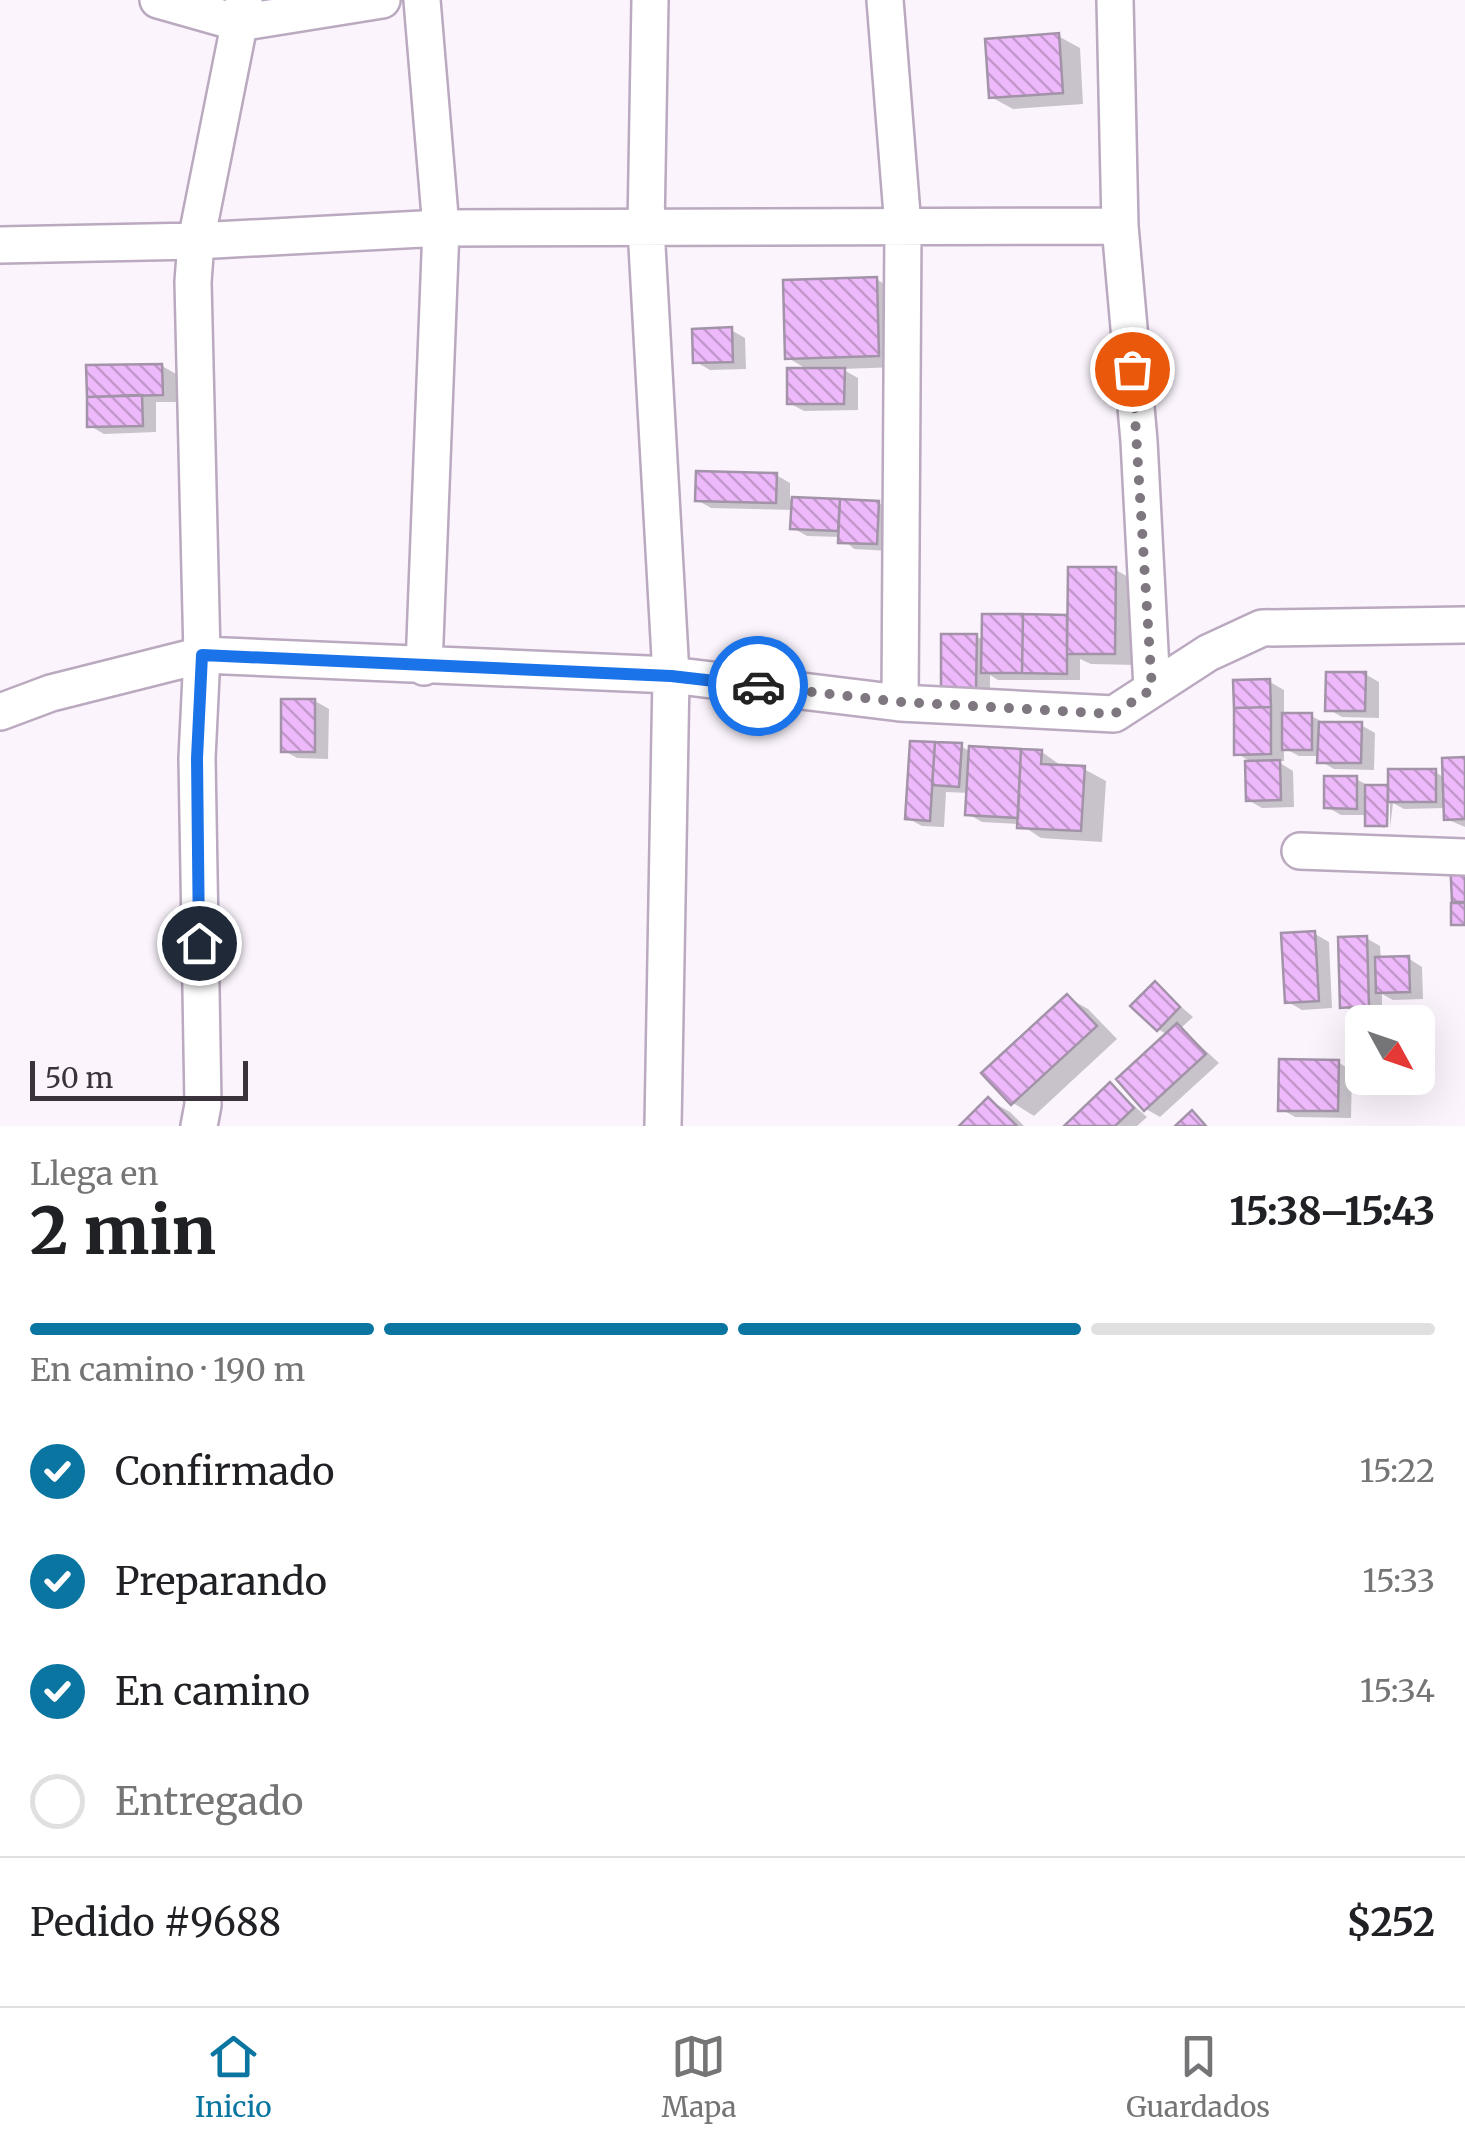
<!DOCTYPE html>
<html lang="es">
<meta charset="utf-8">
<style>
body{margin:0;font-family:Merriweather,serif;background:#f6f6f6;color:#202124;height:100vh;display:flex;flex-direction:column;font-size:38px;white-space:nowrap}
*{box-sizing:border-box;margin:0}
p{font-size:32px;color:#757577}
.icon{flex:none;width:55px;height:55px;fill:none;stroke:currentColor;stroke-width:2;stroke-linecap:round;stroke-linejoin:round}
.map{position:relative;height:1126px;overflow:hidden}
.details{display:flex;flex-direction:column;background:#fff;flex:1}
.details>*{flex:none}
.needle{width:65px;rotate:130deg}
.buttons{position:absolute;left:1345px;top:1005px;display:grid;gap:20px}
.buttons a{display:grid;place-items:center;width:90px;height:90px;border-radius:15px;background:#fff;box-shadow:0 10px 40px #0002;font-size:50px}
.scale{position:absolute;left:30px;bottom:25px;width:218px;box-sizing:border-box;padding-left:10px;border:5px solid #3a333b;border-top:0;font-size:28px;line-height:35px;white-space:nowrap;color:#3a333b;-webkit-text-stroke:8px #fbf4fd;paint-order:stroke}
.pin{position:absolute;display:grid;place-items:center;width:85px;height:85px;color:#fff;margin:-42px;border:5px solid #fff;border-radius:50%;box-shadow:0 2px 10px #0007}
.courier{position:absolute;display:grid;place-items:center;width:100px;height:100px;margin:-50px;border:8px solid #1a73e8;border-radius:50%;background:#fff;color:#222;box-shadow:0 2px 12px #0007}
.overview em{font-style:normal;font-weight:800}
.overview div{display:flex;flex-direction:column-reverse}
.overview{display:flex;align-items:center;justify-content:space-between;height:170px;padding:0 30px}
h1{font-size:65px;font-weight:800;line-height:75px}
.bar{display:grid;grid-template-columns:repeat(4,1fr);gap:15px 10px;align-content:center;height:120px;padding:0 30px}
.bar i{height:12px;border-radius:8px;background:#e0e0e0}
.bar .selected{background:#0a75a0}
.bar p{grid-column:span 4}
.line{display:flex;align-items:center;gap:25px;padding:0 30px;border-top:2px solid #e0e0e0}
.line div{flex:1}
ol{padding:0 30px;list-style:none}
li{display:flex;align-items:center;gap:30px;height:110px}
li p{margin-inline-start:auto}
li .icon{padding:10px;border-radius:50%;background:#0a75a0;color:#fff;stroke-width:4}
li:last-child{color:#757577}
li i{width:55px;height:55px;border:5px solid #e0e0e0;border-radius:50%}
.tab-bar{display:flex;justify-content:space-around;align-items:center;height:140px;border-top:2px solid #e0e0e0;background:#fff;font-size:28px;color:#757577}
.tab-bar a{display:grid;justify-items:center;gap:5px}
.tab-bar .selected{color:#0a75a0}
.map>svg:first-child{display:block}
.shadow{fill:#0003}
.building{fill:url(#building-back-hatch);stroke:#a393a8;stroke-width:2.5}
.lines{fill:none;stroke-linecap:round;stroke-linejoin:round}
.minor-casing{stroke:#baa9bf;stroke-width:40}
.minor{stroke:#fff;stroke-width:35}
.done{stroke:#7e777f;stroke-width:10;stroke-dasharray:0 18}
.route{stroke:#1a73e8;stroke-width:12}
</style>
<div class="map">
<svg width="1465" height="1126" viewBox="0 0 1465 1126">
<defs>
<pattern id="building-back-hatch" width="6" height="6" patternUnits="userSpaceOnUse" patternTransform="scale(2.5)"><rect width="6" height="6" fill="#eeb9fb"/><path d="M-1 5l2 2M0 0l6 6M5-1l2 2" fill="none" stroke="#c297cc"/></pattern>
</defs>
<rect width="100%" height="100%" fill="#fbf4fd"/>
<path class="shadow" d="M1058,36l22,12 3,56 -70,5 -22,-12z
M876,279l22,13 2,75 -58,2 16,9v32l-54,1 -15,-8 21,-32 -22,-13z
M731,330l14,8 1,31 -36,1 -14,-8z
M162,366l14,8v28h-20v30l-52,2 -14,-8z
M776,475l14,8v16l89,4 14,8 -2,40 -37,-2 -13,-12 -34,-1 -14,-8 1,-18 -83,-2 -14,-8z
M1116,570l21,12 -1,83 -45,-1 -11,-5v21h-82l-8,-5v21h-33l19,-60 8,5v-24h86z
M1365,674l14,8v36l-37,-1 -14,-8z
M1270,682l14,8v26h27l16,8 34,1 14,8 -1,37 -40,-1 -14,-8v-5h-21l-15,-8v13h-7l16,10 1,36 -32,1 -14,-8v-40l-12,-7z
M315,701l14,8 -1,50 -31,-1 -14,-8z
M961,746l10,6h71l21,15 21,2 22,12 -4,61 -61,-4 -21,-14 -38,-2 -14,-8 1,-21 -23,-1 -2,35 -22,-1 -15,-8z
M1465,760v67l-19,-8v-11l-42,1 -11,-6 -3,25v-28h-5v28l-18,-3 1,-10h-27l-14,-8 29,-28 15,8h19l45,-15 10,6z
M1315,934l14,8 3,66 -30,2 -14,-8z
M1366,938l14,8 1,14 27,-2 14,9 1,32 -30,1 -11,-6v19l-25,1 -14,-8z
M1155,984l38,33 -12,11 38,35 -59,54 -14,-8 22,-74 -10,-6z
M1067,997l21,12 29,30 -83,77 -21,-13z
M1338,1062l14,9 -1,47 -56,-1 -14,-8z
M1110,1085l37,32 -10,9h-70z
M989,1100l21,12 14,14h-62z"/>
<path class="building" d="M1059,33l4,60 -74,5 -4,-59z
M877,277l2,79 -94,3 -2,-79z
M732,327l1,35 -40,1 -1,-34z
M162,364l1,31 -76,2 -1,-32z
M787,368h58l-1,36h-57z
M142,395l1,31 -56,1v-30z
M696,471l81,2 -1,30 -81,-2z
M792,497l48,2 -2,32 -48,-2z
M840,499l39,2 -2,43 -39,-1z
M1068,567h48l-1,87h-48z
M982,614h41l-1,59h-41z
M1023,614l44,1v59l-45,-1z
M941,634h36l-1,56h-35z
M1326,672h40l-1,39h-40z
M1270,679l1,28 -37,1 -1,-28z
M281,699h34v53h-34z
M1271,707v47l-37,1v-47z
M1282,713h30v37h-30z
M1319,722h43l-1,41h-44z
M910,741l25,1 -5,79 -25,-2z
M935,742l27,1 -3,44 -27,-2z
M969,746l52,3 -3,69 -53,-3z
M1021,749l21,1 -1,14 44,2 -4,65 -64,-3z
M1465,757v62l-21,1 -2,-62z
M1280,760l1,40 -35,1 -1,-40z
M1388,769h48v33h-48z
M1324,776h33v33l-33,-1z
M1365,785h23l-1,41h-22z
M1465,858v44h-13l-2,-43z
M1451,903h14v22h-14z
M1315,931l4,70 -34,2 -4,-70z
M1367,936l2,70 -29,2 -2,-71z
M1409,956l1,36 -34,1 -1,-36z
M1155,981l25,26 -23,24 -27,-25z
M1067,994l30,32 -86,79 -30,-32z
M1177,1023l29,31 -62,57 -28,-32z
M1279,1059l60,1 -1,51h-60z
M1110,1082l24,26 -19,18h-51z
M988,1097l29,29h-58z
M1192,1110l14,16h-31z"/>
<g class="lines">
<defs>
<path id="minor" d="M158,0l81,23 143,-23
M422,0l19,228 -17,439
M650,0l-4,228 25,447 -8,451
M885,0l18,227 -3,476
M1115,0l5,226 19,215 13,248
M0,245l196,-4 245,-13 679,-2
M0,712l51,-19 151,-38 469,20 229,28 214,11 94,-61 54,-25 203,-3
M1300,851l165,6
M199,1126l4,-21 -6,-347 5,-103 -9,-373 3,-41 48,-241"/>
</defs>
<use href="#minor" class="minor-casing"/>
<use href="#minor" class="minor"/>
</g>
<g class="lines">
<path class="done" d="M758,686l142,16 214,12 38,-25 -20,-320"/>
<path class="route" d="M199,943l-2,-185 5,-103 469,21 87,10"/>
</g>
</svg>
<div class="buttons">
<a><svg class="needle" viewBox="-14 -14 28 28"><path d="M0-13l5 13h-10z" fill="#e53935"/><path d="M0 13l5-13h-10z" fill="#757577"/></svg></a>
</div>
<div class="scale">50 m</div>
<div class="pin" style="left:1132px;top:369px;background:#ea580c"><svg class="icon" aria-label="bag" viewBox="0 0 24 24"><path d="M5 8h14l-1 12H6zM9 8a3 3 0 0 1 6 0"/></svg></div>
<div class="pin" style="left:199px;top:943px;background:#1f2937"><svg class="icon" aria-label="home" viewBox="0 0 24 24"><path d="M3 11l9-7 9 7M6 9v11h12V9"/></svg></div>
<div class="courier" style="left:758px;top:686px"><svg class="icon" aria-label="car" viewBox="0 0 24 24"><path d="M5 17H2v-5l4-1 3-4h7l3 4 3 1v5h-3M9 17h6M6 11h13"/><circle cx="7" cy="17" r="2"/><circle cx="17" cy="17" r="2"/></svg></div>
</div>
<section class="details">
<div class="overview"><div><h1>2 min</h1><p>Llega en</p></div><em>15:38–15:43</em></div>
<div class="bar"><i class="selected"></i><i class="selected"></i><i class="selected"></i><i></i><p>En camino · 190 m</p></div>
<ol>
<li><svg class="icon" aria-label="check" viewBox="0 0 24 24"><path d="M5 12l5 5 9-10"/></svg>Confirmado<p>15:22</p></li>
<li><svg class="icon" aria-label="check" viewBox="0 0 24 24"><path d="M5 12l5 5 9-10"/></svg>Preparando<p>15:33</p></li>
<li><svg class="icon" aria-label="check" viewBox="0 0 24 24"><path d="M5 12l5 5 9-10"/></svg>En camino<p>15:34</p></li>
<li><i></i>Entregado</li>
</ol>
<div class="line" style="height:130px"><div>Pedido #9688</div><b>$252</b></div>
</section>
<nav class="tab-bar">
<a class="selected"><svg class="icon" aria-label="home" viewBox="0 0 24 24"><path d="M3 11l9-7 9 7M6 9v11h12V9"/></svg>Inicio</a>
<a><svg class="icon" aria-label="map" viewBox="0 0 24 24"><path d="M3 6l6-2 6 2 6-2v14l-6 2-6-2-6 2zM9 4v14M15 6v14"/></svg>Mapa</a>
<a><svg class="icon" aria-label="saved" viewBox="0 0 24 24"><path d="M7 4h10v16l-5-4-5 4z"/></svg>Guardados</a>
</nav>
